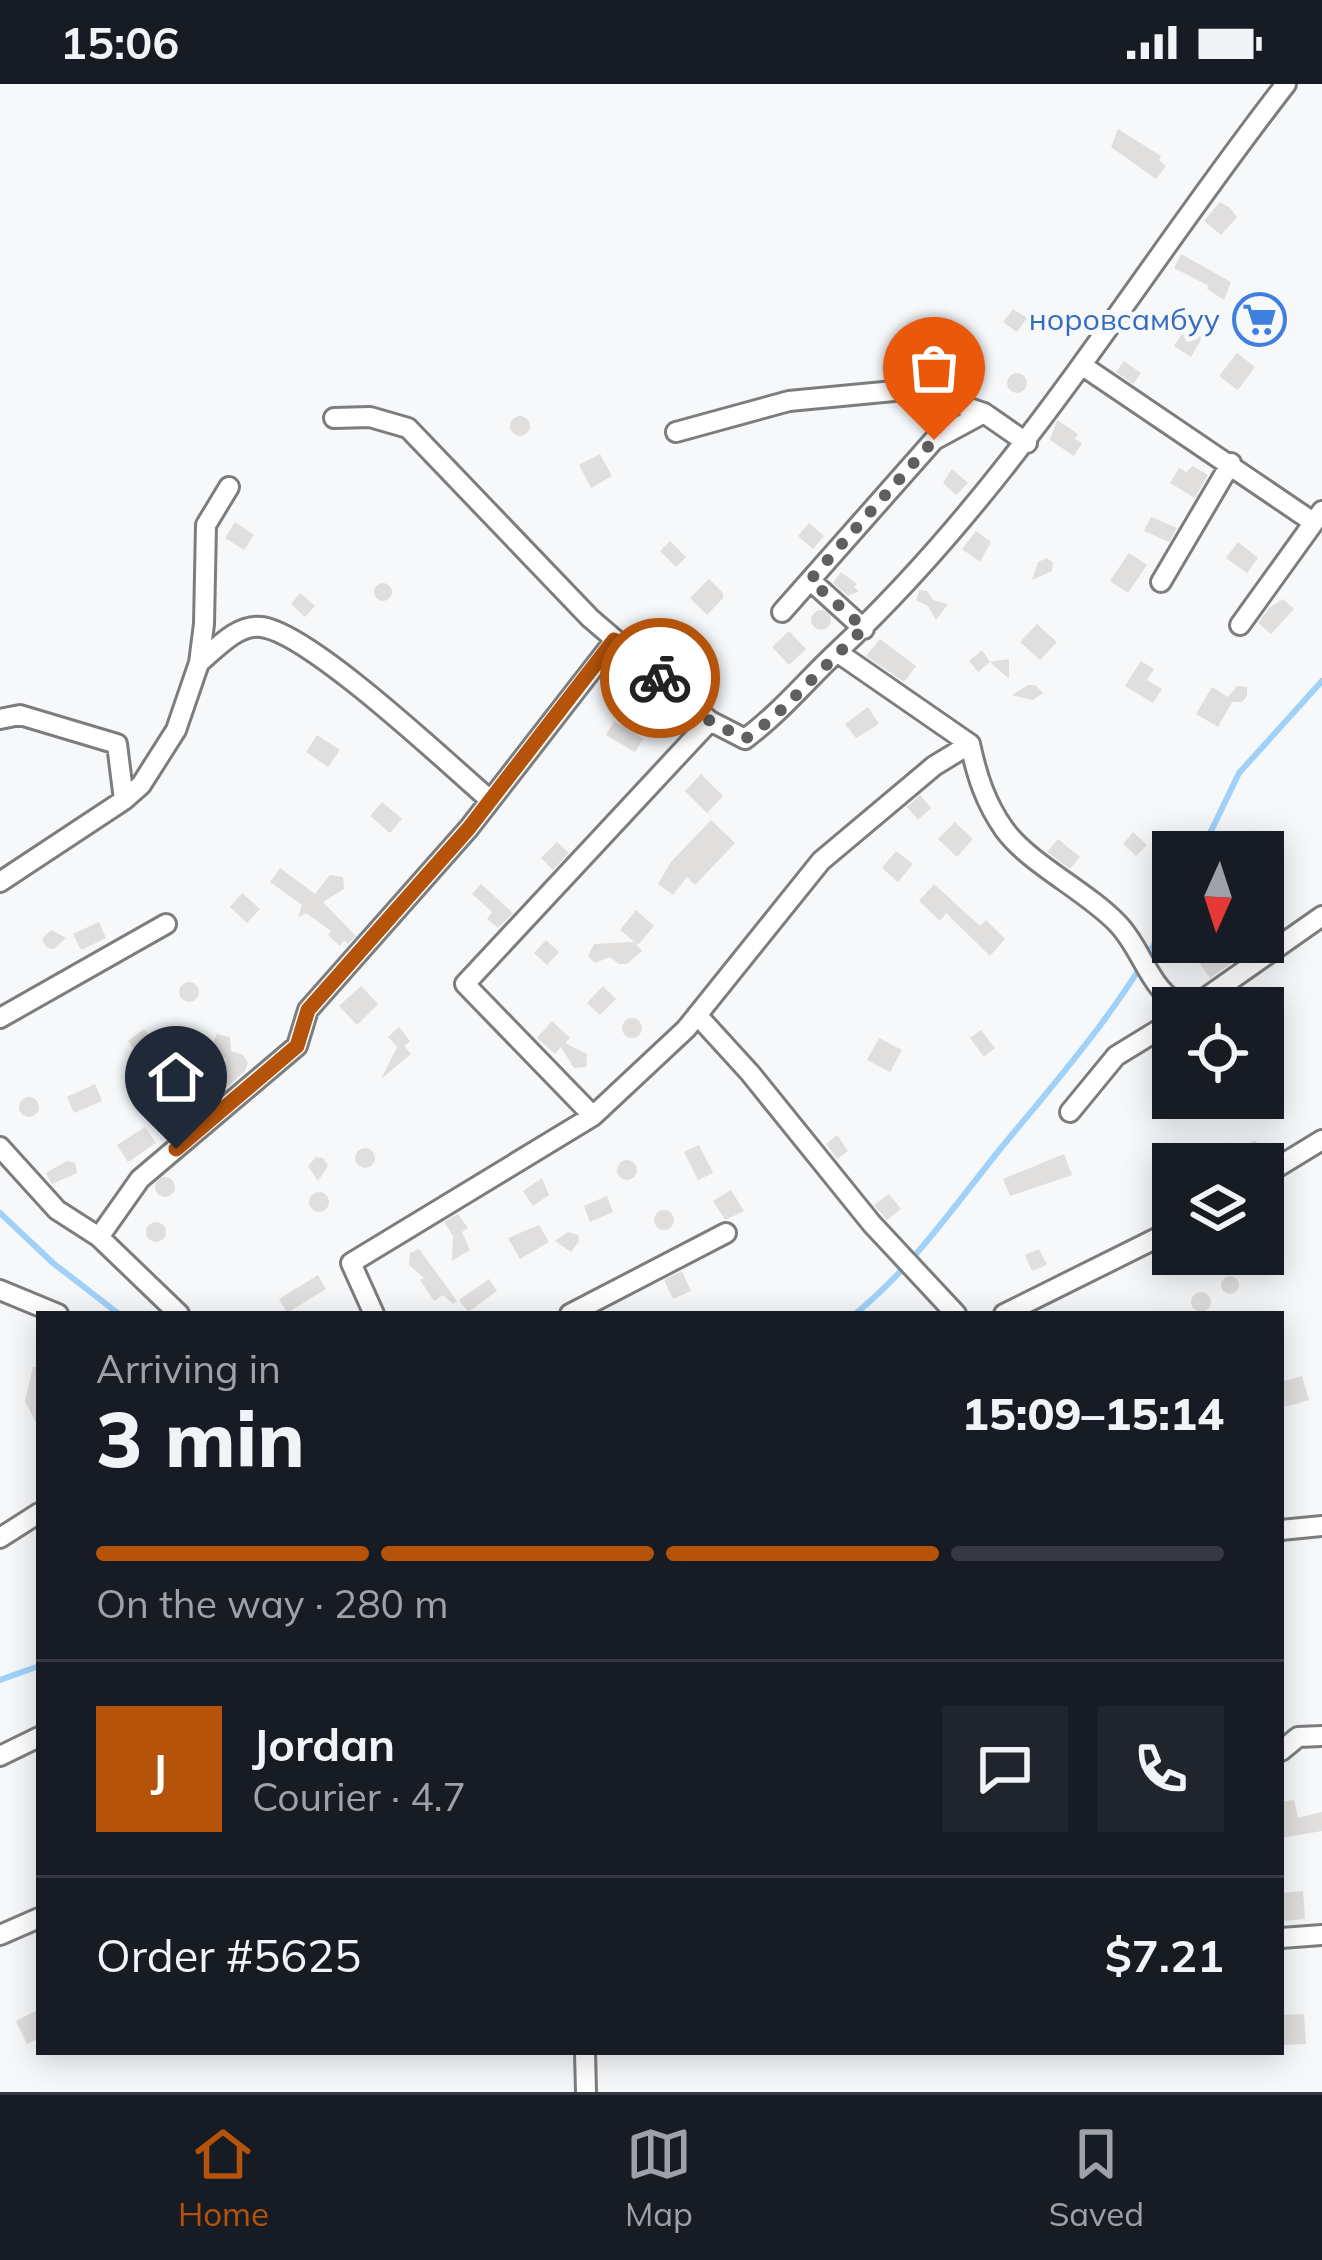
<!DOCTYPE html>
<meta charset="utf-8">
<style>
body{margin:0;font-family:Mulish,sans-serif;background:#20242c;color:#f1f3f6;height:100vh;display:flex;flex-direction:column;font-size:45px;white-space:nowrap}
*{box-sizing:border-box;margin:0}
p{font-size:39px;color:#9ea1a6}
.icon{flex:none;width:66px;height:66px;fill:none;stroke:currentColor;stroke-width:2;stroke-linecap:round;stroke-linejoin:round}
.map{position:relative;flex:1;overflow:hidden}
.panel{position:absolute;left:36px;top:1227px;width:1248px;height:744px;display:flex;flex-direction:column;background:#171b24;border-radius:0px;box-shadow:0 6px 30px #0003}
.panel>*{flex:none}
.needle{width:78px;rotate:183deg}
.buttons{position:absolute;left:1152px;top:747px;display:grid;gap:24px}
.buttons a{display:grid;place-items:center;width:132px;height:132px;border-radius:0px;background:#171b24;box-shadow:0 6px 30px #0003;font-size:60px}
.pin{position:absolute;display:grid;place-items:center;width:102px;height:102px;color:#fff;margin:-123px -51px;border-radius:50% 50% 50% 0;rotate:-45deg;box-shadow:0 0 12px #0007}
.pin .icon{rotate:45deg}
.courier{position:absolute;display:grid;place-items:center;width:120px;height:120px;margin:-60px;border:9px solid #b45309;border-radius:50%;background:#fff;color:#222;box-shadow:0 3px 15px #0007}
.head em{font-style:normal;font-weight:800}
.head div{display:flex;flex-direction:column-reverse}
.head{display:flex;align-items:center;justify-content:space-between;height:204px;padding:0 60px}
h1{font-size:78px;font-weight:800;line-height:90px}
.bar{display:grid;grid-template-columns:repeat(4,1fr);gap:18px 12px;align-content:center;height:144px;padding:0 60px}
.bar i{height:15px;border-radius:9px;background:#363941}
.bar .active{background:#b45309}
.bar p{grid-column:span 4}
.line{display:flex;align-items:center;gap:30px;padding:0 60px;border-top:3px solid #363941}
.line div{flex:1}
.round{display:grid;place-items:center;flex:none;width:126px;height:126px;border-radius:0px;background:#20242c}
.status{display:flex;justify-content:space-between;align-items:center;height:84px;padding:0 60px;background:#171b24;direction:ltr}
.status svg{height:33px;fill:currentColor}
.menu{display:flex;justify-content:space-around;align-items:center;height:168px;border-top:3px solid #363941;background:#171b24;font-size:33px;color:#9ea1a6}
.menu a{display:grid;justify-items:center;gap:6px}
.menu .active{color:#b45309}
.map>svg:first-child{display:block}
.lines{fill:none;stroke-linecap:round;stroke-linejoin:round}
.stream{stroke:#a0d2f9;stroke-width:6}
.building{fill:#e1dede}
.minor-casing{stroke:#7c7d7f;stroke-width:24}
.minor{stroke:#fff;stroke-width:18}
.done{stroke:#5e5f60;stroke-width:12;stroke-dasharray:0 21.6}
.route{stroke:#b45309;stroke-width:15}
.labels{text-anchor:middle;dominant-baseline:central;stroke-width:10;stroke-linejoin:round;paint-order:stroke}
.shop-label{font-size:30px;fill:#366cbe;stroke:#f6f8fa;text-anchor:end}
</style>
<div class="status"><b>15:06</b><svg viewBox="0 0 49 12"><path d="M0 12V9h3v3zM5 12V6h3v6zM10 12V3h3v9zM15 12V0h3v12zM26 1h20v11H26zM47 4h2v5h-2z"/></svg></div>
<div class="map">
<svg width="1322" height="2008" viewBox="0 0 1322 2008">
<rect width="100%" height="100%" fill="#f6f8fa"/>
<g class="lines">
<path class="stream" d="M1201,768l38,-79 83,-92
M0,1129l53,50 66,51
M855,1230c57,-46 100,-109 146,-166 62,-75 129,-151 172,-239
M0,1596l39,-14"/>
</g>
<path class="building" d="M1118,45l43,27 -2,4 7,6 -10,13 -45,-32z
M1220,118l10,6 7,9 -16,18 -17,-14z
M1181,170l50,28 -7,18 -17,-11 2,-3 -35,-18z
M1013,225l14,9 -10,14 -14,-10z
M1186,244l16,10 -11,19 -17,-11z
M1237,269l18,14 -17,23 -19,-14z
M1124,277l17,12 -8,11 -17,-12z
M1007 299a10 10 0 1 1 20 0a10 10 0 1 1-20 0Z
M510 342a10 10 0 1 1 20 0a10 10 0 1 1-20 0Z
M1057,336l21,14 -3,5 7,4 -8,13 -24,-16z
M600,370l12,22 -21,12 -12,-23z
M1193,382l15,9 -13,23 -25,-15 9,-15 7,4z
M952,385l16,14 -12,12 -13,-12z
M1151,433l26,11 -8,14 -25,-11z
M235,438l19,13 -10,15 -19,-12z
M809,439l15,13 -11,13 -15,-13z
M976,447l15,11 -11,20 -18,-13z
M670,457l16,16 -10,10 -16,-16z
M1238,458l20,16 -11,15 -21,-15z
M1129,469l18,12 -19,28 -18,-12z
M1047,474l6,5 -1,8 -20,9 6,-18z
M841,488l16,12 -3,3 5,4 -11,5 -15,-13z
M709,495l14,14v5l-16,17 -17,-17z
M374 508a9 9 0 1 1 18 0a9 9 0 1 1-18 0Z
M920,506l7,1 6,9 15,4 -12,16 -8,-14 -12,-6z
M300,509l15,13 -10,11 -14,-13z
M1283,515l11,10 -23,25 -13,-11 11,-15z
M811 536a10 10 0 1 1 20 0a10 10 0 1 1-20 0Z
M1037,540l20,18 -17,18 -20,-18z
M789,547l17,18 -17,16 -17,-18z
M880,555l36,27 -12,16 -38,-26z
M982,566l8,12 19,-3v20l-19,-17 -12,10 -9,-11z
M1141,577l13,8 -7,11 15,9 -9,14 -28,-17z
M1028,601h7l8,8 -10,7 -21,-5z
M1237,602l10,1v9l-5,6h-10l-14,25 -22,-13 16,-27 16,10z
M868,623l11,17 -23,14 -11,-14z
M614,637l29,18 -8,13 -29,-17z
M317,651l23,15 -12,17 -22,-15z
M701,690l22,22 -16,17 -22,-22z
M920,711l11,13 -13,12 -11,-13z
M382,718l20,17 -12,14 -20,-17z
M711,736l24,23 -40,42 -8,-8 -14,18 -15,-11 13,-22z
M955,738l18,17 -16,18 -19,-18z
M1133,748l14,13 -11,11 -13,-12z
M1058,755l22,18 -10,12 -23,-17z
M557,758l12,11 -16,17 -12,-12z
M896,767l17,13 -15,18 -16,-14z
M280,784l35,26 15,-19 13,2 1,12 -21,13 33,34 -8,8 -4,-3 -4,5 -12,-11 3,-4 -25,-18 -8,5 4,-13 -32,-23z
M481,800l32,29 -15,15 -11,-9 5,-7 -20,-18z
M934,800l46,42 6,-6 19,19 -15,17 -44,-43 -6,8 -21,-20z
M242,809l18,16 -13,14 -17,-16z
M636,826l18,16 -16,19 -18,-15z
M99,838l7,16 -25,12 -8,-16z
M51,846l15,8 -12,11 -7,-1 -5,-9z
M546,856l13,12 -12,13 -13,-12z
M634,858l8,9 -15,13h-8l-9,-7 -15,6 -7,-7 6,-12z
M1208,858h54l-52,36 -10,-14 16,-11z
M179 908a10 10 0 1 1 20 0a10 10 0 1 1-20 0Z
M361,902l17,18 -21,21 -18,-19z
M603,902l13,13 -16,16 -13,-12z
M622 944a10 10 0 1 1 20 0a10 10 0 1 1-20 0Z
M552,937l18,17 -5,5 22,11 -1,13 -12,1 -13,-21 -6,7 -18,-16z
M399,943l11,14 -6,5 7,8 -30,25 16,-32 -9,-10z
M144,945l14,19 -16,12 -14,-19z
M981,946l14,18 -11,9 -14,-19z
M217,950l13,3 1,14 12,4 5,8 -3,8 -30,27 -13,-14 25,-24 -19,-16 4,1z
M879,954l23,12 -12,22 -23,-12z
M95,1000l7,17 -28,12 -7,-16z
M19 1023a10 10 0 1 1 20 0a10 10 0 1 1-20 0Z
M145,1043l11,16 -28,19 -11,-17z
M837,1051l11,16 -11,8 -11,-15z
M1255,1056l9,14 -16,10h-52l35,-22 6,9z
M699,1061l14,28 -15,7 -14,-28z
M355 1074a10 10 0 1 1 20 0a10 10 0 1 1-20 0Z
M1064,1070l8,21 -62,21 -7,-17z
M316,1073l7,1 5,8 -10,15 -10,-15z
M617 1086a10 10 0 1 1 20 0a10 10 0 1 1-20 0Z
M67,1077l8,2 2,10 -25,11 -6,-11z
M155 1103a10 10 0 1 1 20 0a10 10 0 1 1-20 0Z
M542,1094l7,17 -16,11 -10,-15z
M731,1106l13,21 -19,9 -12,-19z
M309 1118a10 10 0 1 1 20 0a10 10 0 1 1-20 0Z
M889,1110l12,15 -14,11 -13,-15z
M607,1112l6,16 -23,10 -6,-16z
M654 1136a10 10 0 1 1 20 0a10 10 0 1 1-20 0Z
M458,1130l10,14 -6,4 8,18 -18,11 1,-25 -9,-14z
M146 1148a10 10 0 1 1 20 0a10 10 0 1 1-20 0Z
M539,1141l10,17 -29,17 -12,-21z
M568,1148l10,3 1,6 -8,11 -16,-11z
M419,1165l38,52 -4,3 -10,-9 -9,6 -14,-21 4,-2 -15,-13 1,-12z
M1039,1165l8,16 -15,6 -7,-16z
M682,1187l9,20 -18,8 -9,-19z
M318,1191l8,14 -39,24 -8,-14z
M1221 1201a9 9 0 1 1 18 0a9 9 0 1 1-18 0Z
M489,1195l8,12 -29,21 -9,-12z
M1191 1218a10 10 0 1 1 20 0a10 10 0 1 1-20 0Z
M33,1283h6v62l-14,-28z
M1302,1292l7,24 -24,7 -4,-25z
M1294,1716l4,18 24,-6v19l-41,7v-36z
M1303,1807l2,28 -22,2 -2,-28z
M39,1925v29l-12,6 -11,-23z
M1304,1930l2,30 -25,1v-30z"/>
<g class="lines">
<defs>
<path id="minor" d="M1083,282l230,156
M334,334l36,-1 38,11 182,190 120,103 35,18c35,-26 61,-58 93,-88 178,-166 299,-376 448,-567
M676,348l113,-31 126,-12 69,24
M810,496l54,49
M1161,498l70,-119
M782,528l152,-172 50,-27 43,30
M1240,541l82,-114
M837,568l133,92
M199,579c17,-14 38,-39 62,-36 48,5 186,136 229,173
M0,635l20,-4 97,29 7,56
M0,798l124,-82 17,-15 35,-55 23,-67 5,-39 2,-99 23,-38
M1191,924l131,-92
M697,931l53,58 122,151 84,90
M0,934l166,-94
M1070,1028l46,-56 57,-35
M593,1032l-128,-132 245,-263
M0,1063l57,63 42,27 80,77
M1263,1092l59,-36
M99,1153l41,-58 157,-133 11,-36 161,-182 146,-188
M0,1206l58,24
M374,1230l-23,-51 242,-147 93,-87 135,-168 113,-95 36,-22c7,32 15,58 34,85 25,35 83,62 114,95 26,27 31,68 68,84
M570,1230l156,-81
M1004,1230l169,-84
M1281,1446l41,-4
M0,1454l39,-25
M1281,1667l17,-14 24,-1
M0,1672l39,-19
M0,1851l39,-17
M1281,1854l41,-3
M585,1968l1,40"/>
</defs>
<use href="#minor" class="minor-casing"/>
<use href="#minor" class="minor"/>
</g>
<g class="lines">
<path class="done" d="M660,594l50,43 35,18 28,-21 91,-90 -54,-48 124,-140"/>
<path class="route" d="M176,1065l121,-103 11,-36 161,-182 145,-188 46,38"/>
</g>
<defs>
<symbol id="supermarket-ring" viewBox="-11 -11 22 22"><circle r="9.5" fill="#f6f8fa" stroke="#3f7fe0" stroke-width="1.5"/><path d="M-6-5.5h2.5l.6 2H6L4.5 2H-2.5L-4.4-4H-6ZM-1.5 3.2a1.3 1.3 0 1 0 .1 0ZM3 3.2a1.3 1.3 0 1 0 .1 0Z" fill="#3f7fe0"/></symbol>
</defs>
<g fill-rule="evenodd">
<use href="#supermarket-ring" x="1230" y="206" width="59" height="59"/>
</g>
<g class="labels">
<g class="shop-label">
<text x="1220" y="235">норовсамбуу</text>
</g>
</g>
</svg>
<div class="buttons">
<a><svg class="needle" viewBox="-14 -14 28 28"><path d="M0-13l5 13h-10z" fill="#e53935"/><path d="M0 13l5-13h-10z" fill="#9ea1a6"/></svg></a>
<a><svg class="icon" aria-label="locate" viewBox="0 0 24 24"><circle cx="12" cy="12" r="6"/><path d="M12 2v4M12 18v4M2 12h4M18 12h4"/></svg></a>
<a><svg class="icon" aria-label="layers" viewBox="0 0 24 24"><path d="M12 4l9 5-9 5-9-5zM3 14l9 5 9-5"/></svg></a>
</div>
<div class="pin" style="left:934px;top:356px;background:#ea580c"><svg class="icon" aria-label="bag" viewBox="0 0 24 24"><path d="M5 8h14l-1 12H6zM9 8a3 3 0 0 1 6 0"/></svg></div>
<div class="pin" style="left:176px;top:1065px;background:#1f2937"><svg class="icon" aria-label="home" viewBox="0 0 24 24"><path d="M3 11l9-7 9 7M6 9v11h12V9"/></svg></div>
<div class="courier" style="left:660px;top:594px"><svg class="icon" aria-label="bike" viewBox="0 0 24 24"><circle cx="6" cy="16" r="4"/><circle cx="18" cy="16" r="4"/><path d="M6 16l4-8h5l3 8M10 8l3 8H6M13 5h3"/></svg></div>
<section class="panel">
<div class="head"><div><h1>3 min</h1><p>Arriving in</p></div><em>15:09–15:14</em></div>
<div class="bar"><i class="active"></i><i class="active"></i><i class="active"></i><i></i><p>On the way · 280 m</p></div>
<div class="line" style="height:216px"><b class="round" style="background:#b45309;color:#fff">J</b><div><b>Jordan</b><p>Courier · 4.7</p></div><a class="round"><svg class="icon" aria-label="chat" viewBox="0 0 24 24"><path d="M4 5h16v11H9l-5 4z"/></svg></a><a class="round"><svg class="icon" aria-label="phone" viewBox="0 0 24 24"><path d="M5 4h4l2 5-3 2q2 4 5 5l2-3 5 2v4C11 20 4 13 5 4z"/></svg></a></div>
<div class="line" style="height:156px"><div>Order #5625</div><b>$7.21</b></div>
</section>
</div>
<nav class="menu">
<a class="active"><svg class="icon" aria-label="home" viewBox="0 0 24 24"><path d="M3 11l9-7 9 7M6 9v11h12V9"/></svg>Home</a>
<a><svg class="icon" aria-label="map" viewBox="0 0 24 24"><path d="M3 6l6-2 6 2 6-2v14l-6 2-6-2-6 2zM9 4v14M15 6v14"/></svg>Map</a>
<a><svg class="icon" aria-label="saved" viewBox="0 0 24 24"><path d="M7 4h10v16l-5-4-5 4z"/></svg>Saved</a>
</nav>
